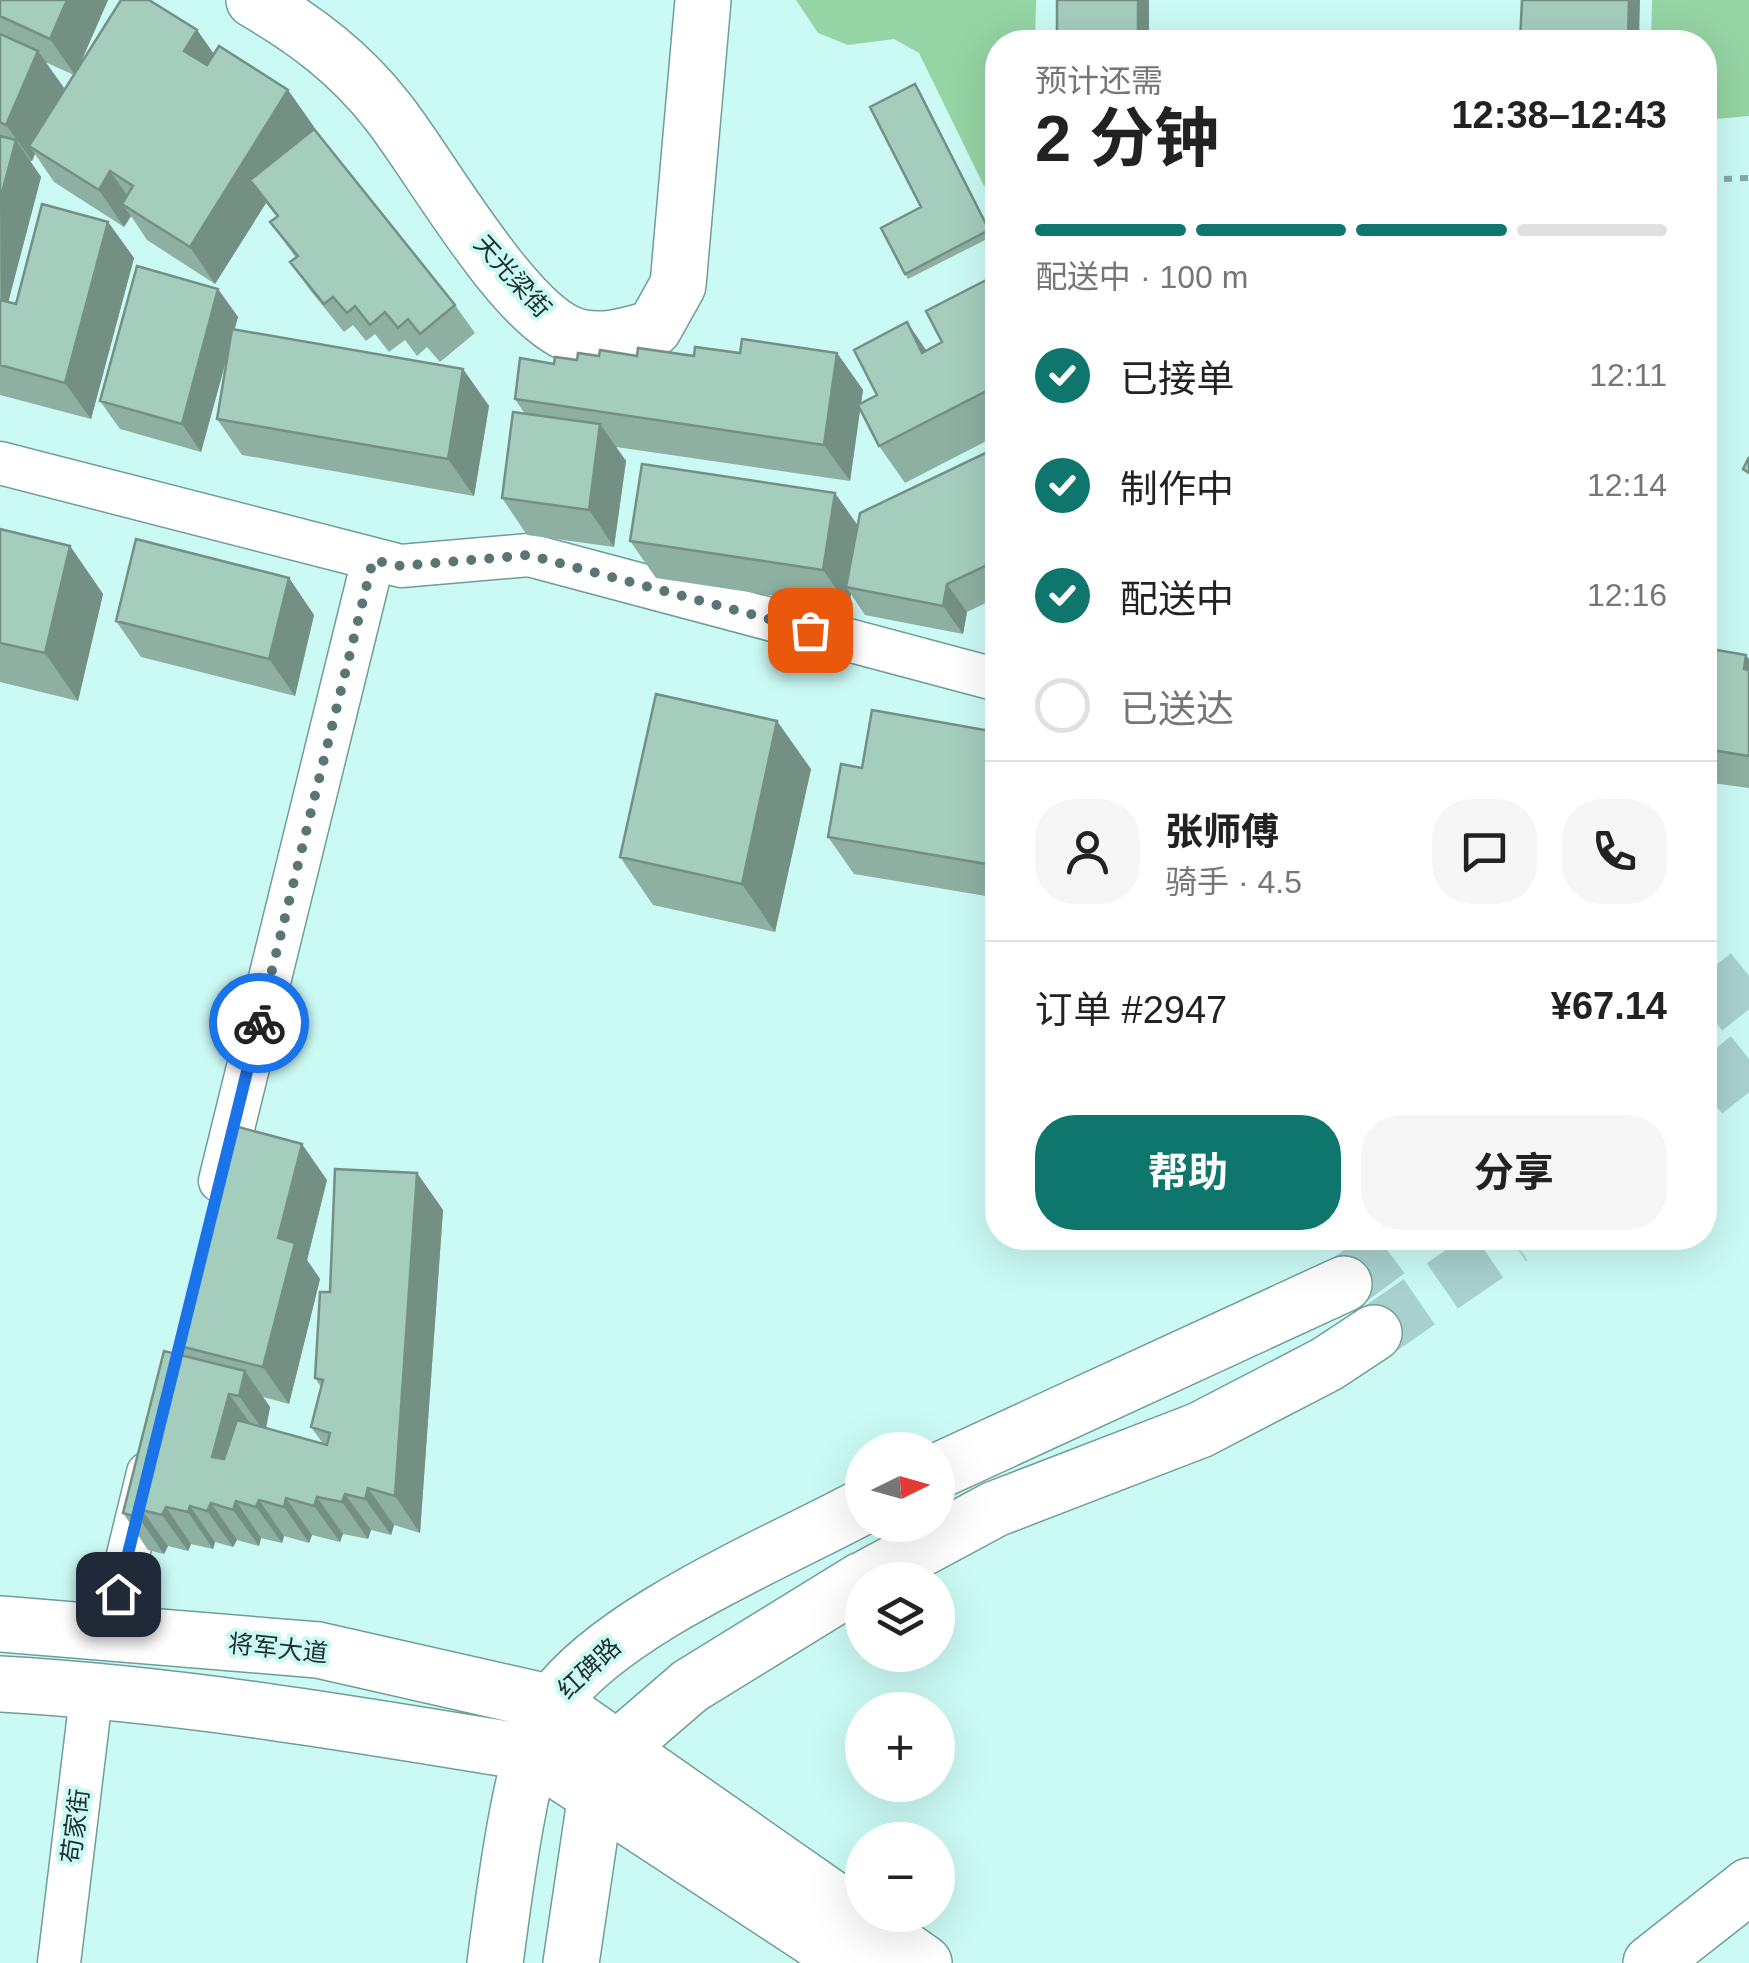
<!DOCTYPE html>
<html lang="zh">
<meta charset="utf-8">
<style>
body{margin:0;font-family:Arial,"Noto Sans SC",sans-serif;background:#f6f6f6;color:#222;height:100vh;display:flex;flex-direction:column;font-size:38px;white-space:nowrap}
*{box-sizing:border-box;margin:0}
p{font-size:32px;color:#767676}
.icon{flex:none;width:55px;height:55px;fill:none;stroke:currentColor;stroke-width:2;stroke-linecap:round;stroke-linejoin:round}
.map{position:relative;flex:1;overflow:hidden}
.sheet{position:absolute;left:985px;top:30px;width:732px;height:1220px;display:flex;flex-direction:column;background:#fff;border-radius:40px;box-shadow:0 10px 40px #0002}
.sheet>*{flex:none}
.needle{width:65px;rotate:85deg}
.buttons{position:absolute;left:845px;top:1432px;display:grid;gap:20px}
.buttons a{display:grid;place-items:center;width:110px;height:110px;border-radius:50%;background:#fff;box-shadow:0 10px 40px #0002;font-size:50px}
.pin{position:absolute;display:grid;place-items:center;width:85px;height:85px;color:#fff;margin:-42px;border-radius:20px;box-shadow:0 5px 15px #0006}
.courier{position:absolute;display:grid;place-items:center;width:100px;height:100px;margin:-50px;border:8px solid #1a73e8;border-radius:50%;background:#fff;color:#222;box-shadow:0 2px 12px #0007}
.headline em{font-style:normal;font-weight:700}
.headline div{display:flex;flex-direction:column-reverse}
.headline{display:flex;align-items:center;justify-content:space-between;height:170px;padding:0 50px}
h1{font-size:65px;font-weight:700;line-height:75px}
.bar{display:grid;grid-template-columns:repeat(4,1fr);gap:15px 10px;align-content:center;height:120px;padding:0 50px}
.bar i{height:12px;border-radius:8px;background:#e0e0e0}
.bar .on{background:#0f766e}
.bar p{grid-column:span 4}
.line{display:flex;align-items:center;gap:25px;padding:0 50px;border-top:2px solid #e0e0e0}
.line div{flex:1}
.round{display:grid;place-items:center;flex:none;width:105px;height:105px;border-radius:40px;background:#f6f6f6}
ol{padding:0 50px;list-style:none}
li{display:flex;align-items:center;gap:30px;height:110px}
li p{margin-inline-start:auto}
li .icon{padding:10px;border-radius:50%;background:#0f766e;color:#fff;stroke-width:4}
li:last-child{color:#767676}
li i{width:55px;height:55px;border:5px solid #e0e0e0;border-radius:50%}
.primary-button{display:flex;gap:20px;margin-top:auto;padding:20px 50px}
.primary-button a{flex:1;height:115px;border-radius:40px;background:#0f766e;color:#fff;font-size:40px;font-weight:700;line-height:115px;text-align:center}
.primary-button a+a{background:#f6f6f6;color:#222}
.map>svg:first-child{display:block}
.green{fill:#95d4a4}
.lines{fill:none;stroke-linecap:round;stroke-linejoin:round}
.primary-tunnel{stroke:#a8d1cd;stroke-width:55;stroke-dasharray:55 28;stroke-linecap:butt}
.minor-casing{stroke:#719d98;stroke-width:45}
.tertiary-casing{stroke:#719d98;stroke-width:58}
.secondary-casing{stroke:#719d98;stroke-width:58}
.primary-casing{stroke:#719d98;stroke-width:58}
.path{stroke:#85a9a5;stroke-width:6;stroke-dasharray:8 8;stroke-linecap:butt}
.minor{stroke:#fff;stroke-width:42}
.tertiary{stroke:#fff;stroke-width:55}
.secondary{stroke:#fff;stroke-width:55}
.primary{stroke:#fff;stroke-width:55}
.wall{fill:#8eb0a3;fill-rule:evenodd}
.shaded-wall{fill:#749085}
.building{fill:#a5cdbe;stroke:#749085;stroke-width:2.5}
.done{stroke:#5a7674;stroke-width:10;stroke-dasharray:0 18}
.route{stroke:#1a73e8;stroke-width:12}
.labels{text-anchor:middle;dominant-baseline:central;stroke-width:8;stroke-linejoin:round;paint-order:stroke}
.street-label{font-size:25px;fill:#1d2f2e;stroke:#cbfaf5}
</style>
<div class="map">
<svg width="1749" height="1963" viewBox="0 0 1749 1963">
<rect width="100%" height="100%" fill="#cbfaf5"/>
<path class="green" d="M796,0h240l-1,42h-37l-1,140 -13,4 -65,-133 -25,-14 -46,6 -30,-12z
M1652,0h97v116l-44,4v-78h-54z"/>
<g class="lines">
<path class="primary-tunnel" d="M1705,1009l44,-35
M1705,1092l44,-35
M1344,1284l62,-46
M1374,1333l138,-95"/>
<defs>
<path id="minor" d="M0,463l401,103 128,-11 469,125
M220,1181l153,-621
M109,1633l39,-160
M59,1963l33,-274"/>
<path id="tertiary" d="M254,0c52,30 97,64 134,112 41,51 129,211 191,225 27,6 50,-2 75,-9l24,-43 25,-285
M1651,1963l98,-77"/>
<path id="secondary" d="M552,1703l372,260
M531,1753l320,210"/>
<path id="primary" d="M938,1471l406,-187
M863,1580l132,-71 205,-79 127,-66 47,-31
M0,1624l318,26 234,53
M0,1684c179,10 355,40 531,69
M495,1963c8,-58 26,-218 58,-261 59,-81 219,-147 309,-195
M571,1963l25,-169 22,-46 72,-62 172,-106"/>
</defs>
<use href="#minor" class="minor-casing"/>
<use href="#tertiary" class="tertiary-casing"/>
<use href="#secondary" class="secondary-casing"/>
<use href="#primary" class="primary-casing"/>
<path class="path" d="M1724,179l25,-1"/>
<use href="#minor" class="minor"/>
<use href="#tertiary" class="tertiary"/>
<use href="#secondary" class="secondary"/>
<use href="#primary" class="primary"/>
</g>
<path class="wall" d="M0,0h108l-28,65 117,-35 17,24 74,36 26,37 -3,5 144,173 20,28 -35,29 -13,-15 -10,9 -12,-16 -16,12 -14,-18 -9,7 -13,-16 -9,7 -34,-42 -20,-28 6,-4 -26,-36 7,-5 -11,-14 -51,81 -68,-44 -16,-24 -7,11 -70,-45 -19,-28 -3,7h-2l11,16 -33,125 8,2 92,-82 26,36 -43,161 -91,-24zM45,62l29,13 -13,20 3,-7z
M919,89l74,147 -85,43 -3,-5 16,-67z
M998,274v161l-93,48 -26,-37 -19,-37 -10,72 -234,-34 10,14 -12,86 -87,-12 -25,-37 23,-84 -10,-15 39,-35 45,-8h95l46,-3h97l26,37 -2,13 16,-8 30,-73 19,28 16,-8z
M218,289l20,28 -4,13 229,39 26,37 -15,90 -232,-41 -25,-36 10,-62 -26,95 -81,-23 -20,-28z
M998,449v148l-31,15 -4,22 -98,-19 -14,-21 -2,13 -193,-29 -26,-37 228,-15z
M0,529l70,17 33,48 -25,107 -78,-19z
M289,578l25,37 -19,81 -154,-39 -25,-36z
M1705,648l44,11v129l-44,-6z
M996,732l2,166 -144,-24 -26,-37 34,-69z
M811,769l-36,163 -122,-27 -33,-48z
M417,1173l26,37 -23,323 -26,-8 -3,10 -20,-5 -3,9 -25,-5 -3,8 -28,-7 -3,8 -25,-7 -2,7 -21,-5 -2,8 -22,-6 -4,7 -18,-5 -2,7 -22,-5 -3,7 -20,-5 -4,8 -16,-4 -25,-37 61,-157 -8,-11 151,-165 -20,80 13,19 -31,125 -26,-7 7,10 -4,21 58,17 -13,-18 10,-40 -6,-9 15,-86z"/>
<path class="shaded-wall" d="M67,0h41l-33,75 -25,-36z
M1138,0h11v42h-11z
M1629,0h11l-1,42h-11z
M197,30l26,37 -13,21 -26,-37z
M38,51l26,37 -28,63 -7,-5 6,8 -3,7 -26,-36z
M288,90l26,37 -47,74 -17,-21 16,23 -51,81 -25,-37z
M16,140l25,37 -40,153 -1,-130z
M110,171l26,37 -14,-4 9,12 -7,11 -25,-37z
M108,222l26,36 -43,161 -26,-36z
M218,289l20,28 -37,135 -19,-28z
M907,322l25,37 -10,-6z
M837,353l26,37 -13,91 -26,-36z
M463,369l26,37 -15,90 -26,-37z
M600,424l26,37 -12,86 -25,-37z
M835,493l26,37 -15,57 5,7 -2,13 -26,-37z
M70,546l33,48 -25,107 -33,-48z
M289,578l25,37 -19,81 -26,-37z
M947,584l20,28 -4,22 -20,-28z
M1746,655l3,4v17l-5,-7z
M777,721l34,48 -36,163 -33,-48z
M996,732l2,2v67l-11,-15z
M302,1144l25,36 -20,80 13,19 -31,125 -26,-37 15,-129z
M417,1173l26,37 -23,323 -25,-37z
M245,1371l25,36 -5,26 -26,-37z
M229,1394l26,36 -17,64 -26,-37z
M368,1488l26,37 -3,10 -26,-36z
M345,1494l26,36 -3,9 -26,-37z
M317,1497l26,37 -3,8 -26,-36z
M286,1498l26,37 -3,8 -25,-36z
M259,1500l25,36 -2,7 -26,-36z
M236,1501l25,37 -2,8 -26,-36z
M211,1503l26,37 -4,7 -26,-36z
M190,1506l25,36 -2,7 -25,-37z
M166,1507l25,37 -3,7 -26,-36z
M142,1510l26,36 -4,8 -25,-36z"/>
<path class="building" d="M0,0h67l-17,39 -50,-23z
M121,0h28l48,30 -13,21 23,14 12,-19 69,44 -98,157 -68,-43 11,-18 -23,-15 -11,19 -70,-44z
M1057,0h81v42h-81z
M1522,0h107l-1,42h-108z
M0,34l38,17 -32,74 -6,-3z
M915,84l74,146 -84,44 -24,-46 40,-21 -51,-100z
M314,129l141,176 -35,29 -12,-15 -10,9 -13,-16 -15,13 -15,-19 -8,7 -14,-16 -9,7 -34,-42 8,-6 -28,-34 8,-6 -28,-36z
M0,136l16,4 -16,60z
M42,204l66,18 -43,161 -65,-18v-65l16,4z
M137,266l81,23 -36,135 -82,-23z
M998,274v111l-119,61 -21,-41 19,-10 -23,-45 53,-28 15,31 20,-11 -16,-31z
M232,329l231,40 -15,90 -231,-40z
M742,339l95,14 -13,92 -309,-46 5,-41 34,6 1,-7 22,3 1,-7 21,3 1,-6 37,6 1,-8 56,8 1,-9 45,6z
M513,412l87,12 -11,86 -87,-12z
M996,448l2,112 -51,24 -4,22 -97,-19 14,-74z
M1749,457v16l-6,-4z
M642,464l193,29 -12,77 -193,-29z
M0,529l70,17 -25,107 -45,-10z
M136,539l153,39 -20,81 -153,-38z
M1705,648l41,7 -2,14 5,1v86l-44,-7z
M656,694l121,27 -35,163 -122,-27z
M872,710l124,22 -9,54 11,1v79l-170,-29 13,-73 21,4z
M231,1125l71,19 -24,94 17,5 -32,124 -87,-22z
M335,1169l82,4 -22,323 -27,-8 -3,11 -20,-5 -3,8 -25,-5 -3,9 -28,-8 -2,9 -25,-7 -3,7 -20,-6 -3,9 -22,-7 -4,8 -17,-5 -2,6 -22,-5 -4,8 -20,-5 -3,8 -16,-5 41,-162 81,20 -6,25 -10,-2 -17,63 12,2 13,-39 90,25 3,-12 -19,-6 12,-47 -8,-2 5,-86h10z"/>
<g class="lines">
<path class="done" d="M259,1023l114,-463 28,6 128,-11 281,75"/>
<path class="route" d="M118,1594l141,-571"/>
</g>
<g class="labels">
<g class="street-label">
<text transform="translate(513 276) rotate(48)">天光梁街</text>
<text transform="translate(278 1648) rotate(6)">将军大道</text>
<text transform="translate(589 1668) rotate(-43)">红碑路</text>
<text transform="translate(75 1826) rotate(-83)">苟家街</text>
</g>
</g>
</svg>
<div class="buttons">
<a><svg class="needle" viewBox="-14 -14 28 28"><path d="M0-13l5 13h-10z" fill="#e53935"/><path d="M0 13l5-13h-10z" fill="#767676"/></svg></a>
<a><svg class="icon" aria-label="layers" viewBox="0 0 24 24"><path d="M12 4l9 5-9 5-9-5zM3 14l9 5 9-5"/></svg></a>
<a>+</a>
<a>−</a>
</div>
<div class="pin" style="left:810px;top:630px;background:#ea580c"><svg class="icon" aria-label="bag" viewBox="0 0 24 24"><path d="M5 8h14l-1 12H6zM9 8a3 3 0 0 1 6 0"/></svg></div>
<div class="pin" style="left:118px;top:1594px;background:#1f2937"><svg class="icon" aria-label="home" viewBox="0 0 24 24"><path d="M3 11l9-7 9 7M6 9v11h12V9"/></svg></div>
<div class="courier" style="left:259px;top:1023px"><svg class="icon" aria-label="bike" viewBox="0 0 24 24"><circle cx="6" cy="16" r="4"/><circle cx="18" cy="16" r="4"/><path d="M6 16l4-8h5l3 8M10 8l3 8H6M13 5h3"/></svg></div>
<section class="sheet">
<div class="headline"><div><h1>2 分钟</h1><p>预计还需</p></div><em>12:38–12:43</em></div>
<div class="bar"><i class="on"></i><i class="on"></i><i class="on"></i><i></i><p>配送中 · 100 m</p></div>
<ol>
<li><svg class="icon" aria-label="check" viewBox="0 0 24 24"><path d="M5 12l5 5 9-10"/></svg>已接单<p>12:11</p></li>
<li><svg class="icon" aria-label="check" viewBox="0 0 24 24"><path d="M5 12l5 5 9-10"/></svg>制作中<p>12:14</p></li>
<li><svg class="icon" aria-label="check" viewBox="0 0 24 24"><path d="M5 12l5 5 9-10"/></svg>配送中<p>12:16</p></li>
<li><i></i>已送达</li>
</ol>
<div class="line" style="height:180px"><a class="round"><svg class="icon" aria-label="person" viewBox="0 0 24 24"><circle cx="12" cy="8" r="4"/><path d="M4 21q1-7 8-7t8 7"/></svg></a><div><b>张师傅</b><p>骑手 · 4.5</p></div><a class="round"><svg class="icon" aria-label="chat" viewBox="0 0 24 24"><path d="M4 5h16v11H9l-5 4z"/></svg></a><a class="round"><svg class="icon" aria-label="phone" viewBox="0 0 24 24"><path d="M5 4h4l2 5-3 2q2 4 5 5l2-3 5 2v4C11 20 4 13 5 4z"/></svg></a></div>
<div class="line" style="height:130px"><div>订单 #2947</div><b>¥67.14</b></div>
<div class="primary-button"><a>帮助</a><a>分享</a></div>
</section>
</div>
